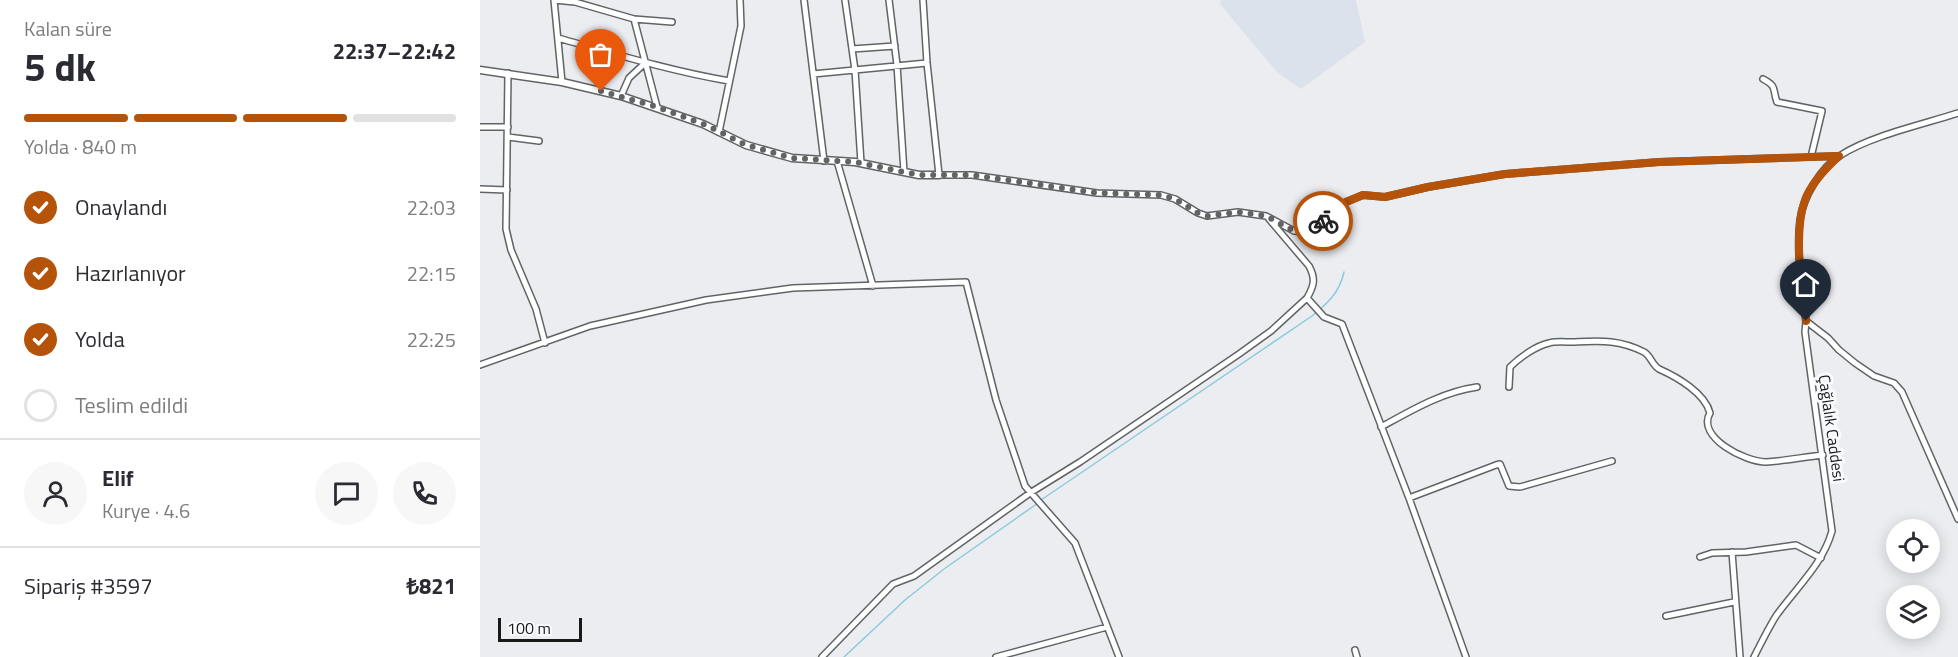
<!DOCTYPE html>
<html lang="tr">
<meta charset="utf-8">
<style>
body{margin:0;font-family:"Titillium Web",sans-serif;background:#f7f7f7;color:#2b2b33;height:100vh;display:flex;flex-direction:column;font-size:22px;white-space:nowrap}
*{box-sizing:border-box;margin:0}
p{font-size:20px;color:#7c7c81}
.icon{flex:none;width:33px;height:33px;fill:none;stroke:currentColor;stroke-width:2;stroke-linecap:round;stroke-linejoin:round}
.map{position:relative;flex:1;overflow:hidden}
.side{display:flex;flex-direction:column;background:#fff;width:480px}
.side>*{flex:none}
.tools{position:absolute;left:1406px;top:519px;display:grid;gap:12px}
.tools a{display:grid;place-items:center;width:54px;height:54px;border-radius:50%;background:#fff;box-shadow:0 3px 15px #0003;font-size:30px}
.scale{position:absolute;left:18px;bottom:15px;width:84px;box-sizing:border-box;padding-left:6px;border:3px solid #181819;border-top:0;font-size:16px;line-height:21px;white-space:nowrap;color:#181819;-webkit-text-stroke:4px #f8fafd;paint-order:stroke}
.pin{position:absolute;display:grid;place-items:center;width:51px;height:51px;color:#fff;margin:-62px -26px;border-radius:50% 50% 50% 0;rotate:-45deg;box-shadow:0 0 6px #0007}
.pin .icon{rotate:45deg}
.courier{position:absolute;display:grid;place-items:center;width:60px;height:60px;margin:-30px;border:4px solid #b45309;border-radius:50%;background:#fff;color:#222;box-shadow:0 2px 8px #0007}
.headline em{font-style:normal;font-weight:700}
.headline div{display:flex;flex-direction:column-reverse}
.headline{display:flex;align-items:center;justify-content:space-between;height:102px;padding:0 24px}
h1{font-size:39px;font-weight:700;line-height:45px}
.bar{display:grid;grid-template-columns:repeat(4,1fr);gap:9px 6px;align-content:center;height:72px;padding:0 24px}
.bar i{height:8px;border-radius:4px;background:#e1e1e2}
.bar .active{background:#b45309}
.bar p{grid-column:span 4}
.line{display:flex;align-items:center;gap:15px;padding:0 24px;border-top:2px solid #e1e1e2}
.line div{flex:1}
.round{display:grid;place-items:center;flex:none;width:63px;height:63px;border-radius:32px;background:#f7f7f7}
ol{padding:0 24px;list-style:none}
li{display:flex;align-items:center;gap:18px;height:66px}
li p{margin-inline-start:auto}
li .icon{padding:6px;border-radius:50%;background:#b45309;color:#fff;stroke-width:4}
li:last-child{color:#7c7c81}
li i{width:33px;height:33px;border:3px solid #e1e1e2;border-radius:50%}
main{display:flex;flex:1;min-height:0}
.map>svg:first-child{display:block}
.built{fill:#dbe2eb}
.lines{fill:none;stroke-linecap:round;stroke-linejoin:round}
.stream{stroke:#8dcadf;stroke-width:1.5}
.minor-casing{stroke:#616466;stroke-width:8}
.tertiary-casing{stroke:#616466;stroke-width:9}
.minor{stroke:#fff;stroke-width:5}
.tertiary{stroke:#fff;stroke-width:6}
.done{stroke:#626364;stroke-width:6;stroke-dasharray:0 10.8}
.route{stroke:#b45309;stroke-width:8}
.labels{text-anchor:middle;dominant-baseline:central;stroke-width:6;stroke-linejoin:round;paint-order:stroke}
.street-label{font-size:16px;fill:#181819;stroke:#f8fafd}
</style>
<main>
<section class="side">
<div class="headline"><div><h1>5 dk</h1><p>Kalan süre</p></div><em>22:37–22:42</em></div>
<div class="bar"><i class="active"></i><i class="active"></i><i class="active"></i><i></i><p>Yolda · 840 m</p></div>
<ol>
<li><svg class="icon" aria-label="check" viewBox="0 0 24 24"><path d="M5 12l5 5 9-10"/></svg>Onaylandı<p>22:03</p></li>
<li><svg class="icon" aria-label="check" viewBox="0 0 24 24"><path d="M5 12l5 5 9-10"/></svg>Hazırlanıyor<p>22:15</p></li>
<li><svg class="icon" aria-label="check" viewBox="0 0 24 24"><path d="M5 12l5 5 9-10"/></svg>Yolda<p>22:25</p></li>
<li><i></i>Teslim edildi</li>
</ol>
<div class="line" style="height:108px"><a class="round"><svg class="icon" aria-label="person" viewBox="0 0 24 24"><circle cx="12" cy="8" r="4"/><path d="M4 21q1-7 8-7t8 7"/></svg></a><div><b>Elif</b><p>Kurye · 4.6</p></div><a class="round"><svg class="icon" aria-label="chat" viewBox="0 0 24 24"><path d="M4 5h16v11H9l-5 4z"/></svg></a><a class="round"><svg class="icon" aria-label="phone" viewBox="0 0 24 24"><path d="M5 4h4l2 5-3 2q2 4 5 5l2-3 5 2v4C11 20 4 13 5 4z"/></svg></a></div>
<div class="line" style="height:78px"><div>Sipariş #3597</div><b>₺821</b></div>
</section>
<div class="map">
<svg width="1478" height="657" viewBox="0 0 1478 657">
<rect width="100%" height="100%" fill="#ebedf0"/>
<path class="built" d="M741,0h135l9,42 -64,47 -25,-18 -56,-67z"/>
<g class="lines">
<path class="stream" d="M561,500l271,-184c15,-12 28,-24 32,-44
M364,657l61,-57 39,-31 94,-66"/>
<defs>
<path id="minor" d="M74,0l21,2 59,17 38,3
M74,0l8,82
M324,0l20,161
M365,0l10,70 6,93
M409,0l8,65 7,107
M443,0l4,63 12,112h33l125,18 64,2 14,4 23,14 9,3 31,-4 28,4 28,15 12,1 14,-9 26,-21 17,-7 22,2 43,-10 77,-13 154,-12 180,-6
M154,19l23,88
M78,38c57,16 113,33 171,43
M372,49l43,-3
M28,73l-2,156 5,21 25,59 9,34
M333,74l114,-11
M1283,79c15,8 9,10 14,23l45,9 -11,46
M141,96l8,-18 16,-15
M0,127h28
M239,132l22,-106 -1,-26
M28,137l31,4
M357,161l36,125
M0,189l27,1
M789,219l40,47c7,13 5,20 -2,32l17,19 18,7 67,174 57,159
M1326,321l22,17 11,12 16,13 19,13 20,7 8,9 56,127
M0,365l110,-39 116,-26 87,-12 173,-6 30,118 29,86 50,57 44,114
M1029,387l1,-20c10,-10 26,-21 39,-24 7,-2 16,-1 23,-1 27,-1 46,-3 72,10 7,4 8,13 15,17 18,8 46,24 51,44 -14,24 35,49 56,49 18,-1 38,-5 57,-7
M901,427c31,-17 61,-35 96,-40
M929,498l87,-33 4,-1 9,22 11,1 92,-26
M1252,552l8,105
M1220,557l12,-4 34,-1 50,-7 25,13
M1186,616l68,-14
M875,650l2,7
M342,657l71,-73 21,-8 116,-83 50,-31 159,-108 32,-23 36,-33
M516,657l111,-30
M1274,657c7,-14 14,-28 22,-41 20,-28 47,-52 56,-85l-27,-199 1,-11c-4,-33 -10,-69 -6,-101 3,-23 21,-53 41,-65 29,-19 83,-31 117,-42"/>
<path id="tertiary" d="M0,70l82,12 59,14 82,28 43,21 46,13 63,4 64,13h20"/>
</defs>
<use href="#minor" class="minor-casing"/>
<use href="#tertiary" class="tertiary-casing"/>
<use href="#minor" class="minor"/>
<use href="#tertiary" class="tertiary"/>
</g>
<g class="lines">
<path class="done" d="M121,91l56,16 49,18 40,20 46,13 63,4 64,13h53l125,18 64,2 14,4 23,14 10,3 30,-4 28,4 28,15 12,1 17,-11"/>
<path class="route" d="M843,221l23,-19 17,-7 22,2 43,-10 77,-13 154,-12 180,-6c-13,12 -28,27 -34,44 -12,32 -3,87 1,121"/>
</g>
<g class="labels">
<g class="street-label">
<text transform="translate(1352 428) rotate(82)">Çağlalık Caddesi</text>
</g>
</g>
</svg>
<div class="tools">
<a><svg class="icon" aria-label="locate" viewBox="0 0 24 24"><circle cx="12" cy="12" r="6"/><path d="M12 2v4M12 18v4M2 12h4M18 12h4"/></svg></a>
<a><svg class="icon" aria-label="layers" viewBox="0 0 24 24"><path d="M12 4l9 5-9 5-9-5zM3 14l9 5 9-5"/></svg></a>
</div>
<div class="scale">100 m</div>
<div class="pin" style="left:121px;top:91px;background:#ea580c"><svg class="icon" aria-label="bag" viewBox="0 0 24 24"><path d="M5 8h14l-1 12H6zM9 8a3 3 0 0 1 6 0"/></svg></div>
<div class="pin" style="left:1326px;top:321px;background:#1f2937"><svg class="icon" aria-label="home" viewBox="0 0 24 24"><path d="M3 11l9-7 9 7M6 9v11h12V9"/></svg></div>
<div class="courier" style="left:843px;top:221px"><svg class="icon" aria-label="bike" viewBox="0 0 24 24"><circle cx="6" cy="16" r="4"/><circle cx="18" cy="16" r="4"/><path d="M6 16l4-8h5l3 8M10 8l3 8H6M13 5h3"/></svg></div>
</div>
</main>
